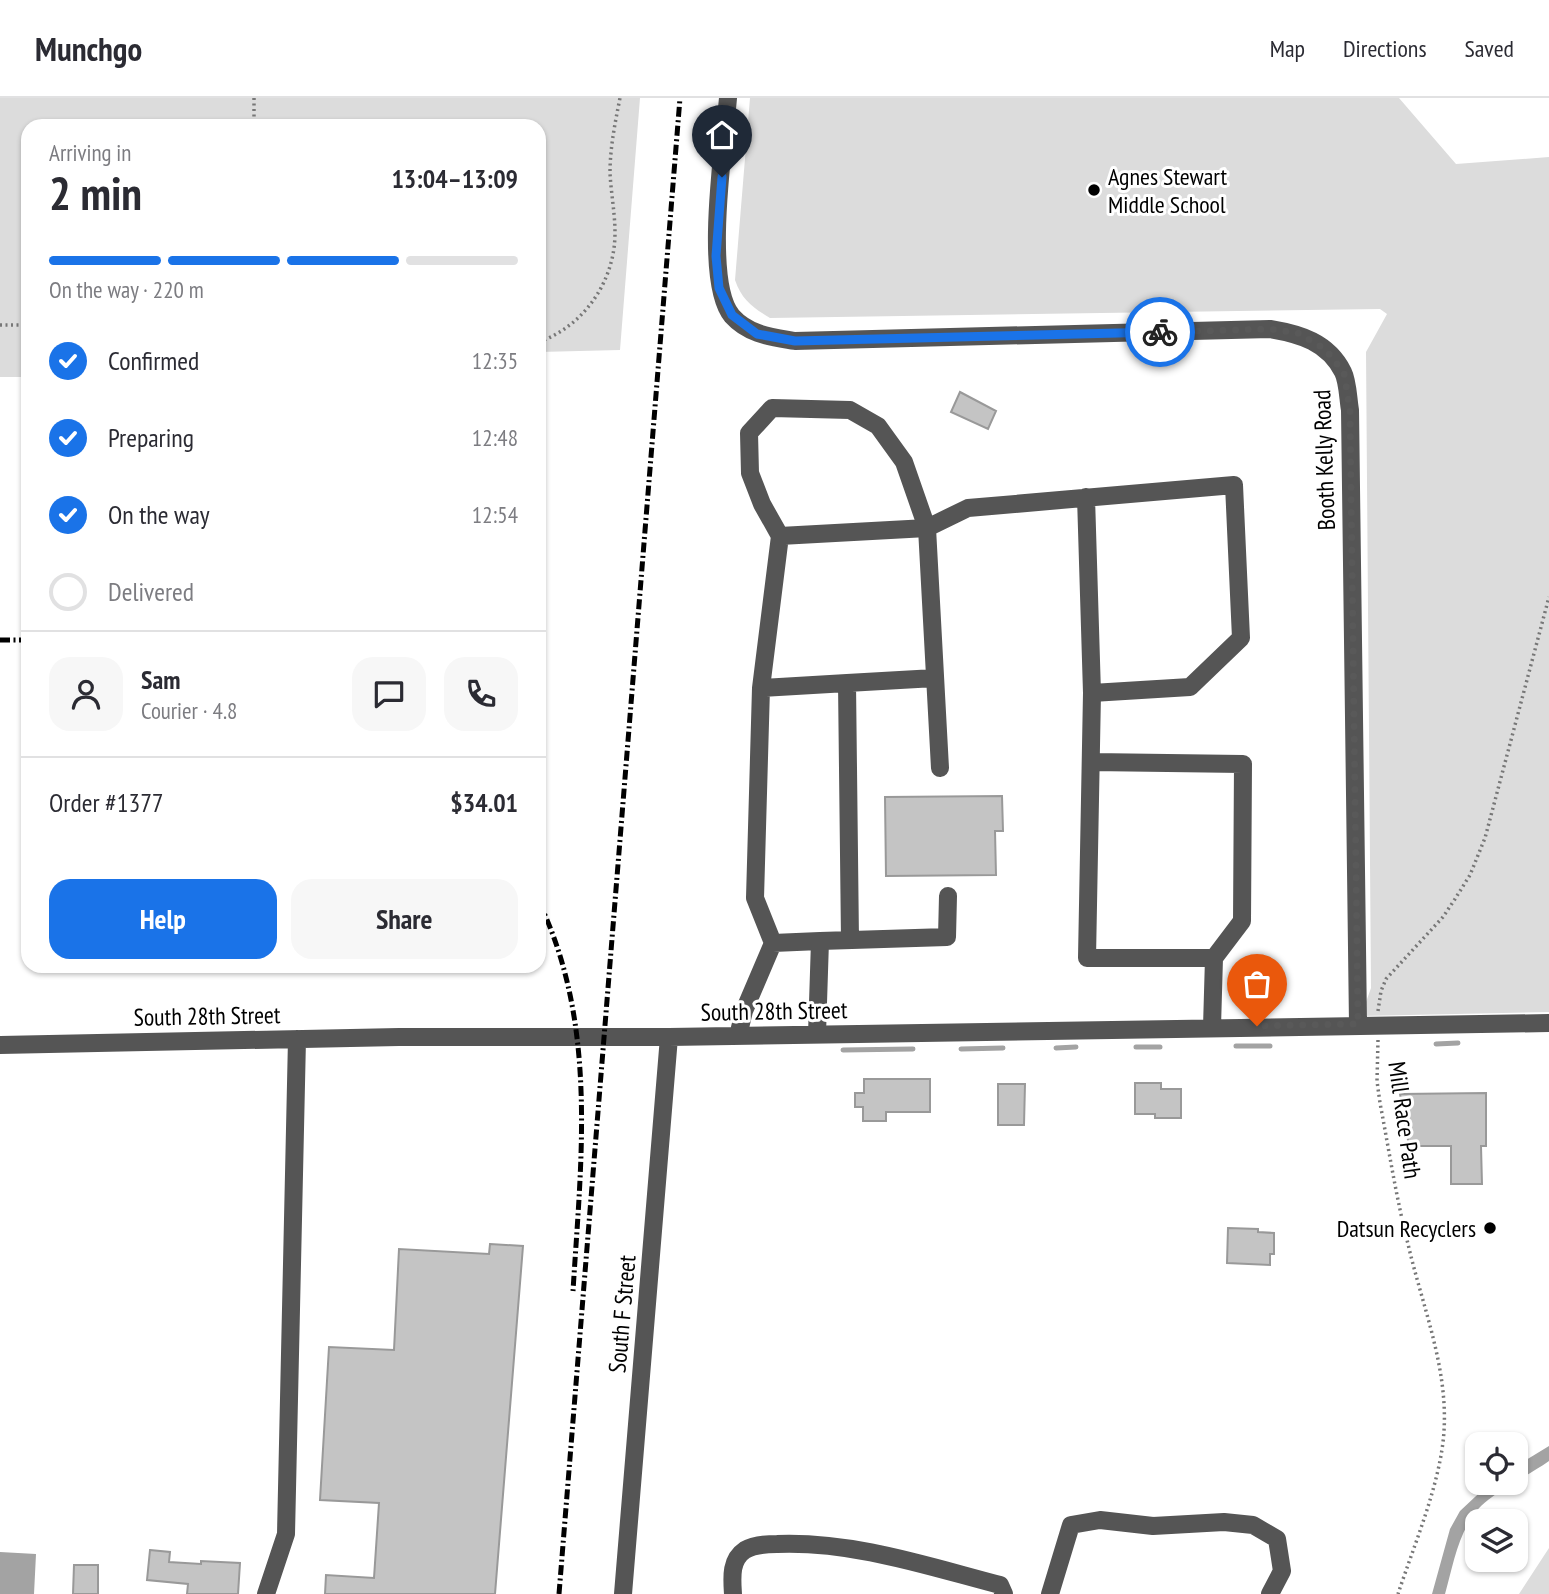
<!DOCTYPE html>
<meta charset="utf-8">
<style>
body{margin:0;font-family:"PT Sans Narrow",sans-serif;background:#f7f7f7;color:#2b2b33;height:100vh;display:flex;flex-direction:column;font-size:26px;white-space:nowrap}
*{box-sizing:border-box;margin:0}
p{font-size:23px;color:#7c7c81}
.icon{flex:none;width:38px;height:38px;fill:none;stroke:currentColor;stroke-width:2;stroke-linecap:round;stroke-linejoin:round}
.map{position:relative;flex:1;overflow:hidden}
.sheet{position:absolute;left:21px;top:21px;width:525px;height:854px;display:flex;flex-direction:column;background:#fff;border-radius:21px;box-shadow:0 2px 5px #0004}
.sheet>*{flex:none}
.tools{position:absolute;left:1465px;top:1334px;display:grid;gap:14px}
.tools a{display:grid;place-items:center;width:63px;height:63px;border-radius:14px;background:#fff;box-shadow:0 2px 5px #0004;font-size:35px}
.pin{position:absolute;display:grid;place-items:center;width:60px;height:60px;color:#fff;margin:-72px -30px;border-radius:50% 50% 50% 0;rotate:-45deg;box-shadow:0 0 7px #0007}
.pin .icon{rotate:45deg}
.courier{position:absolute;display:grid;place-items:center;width:70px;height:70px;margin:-35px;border:5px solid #1a73e8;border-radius:50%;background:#fff;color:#222;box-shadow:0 2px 9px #0007}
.overview em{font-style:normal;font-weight:700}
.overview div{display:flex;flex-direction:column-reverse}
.overview{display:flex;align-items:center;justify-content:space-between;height:119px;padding:0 28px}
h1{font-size:46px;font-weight:700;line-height:52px}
.bar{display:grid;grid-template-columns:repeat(4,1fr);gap:10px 7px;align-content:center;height:84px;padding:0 28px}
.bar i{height:9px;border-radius:5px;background:#e1e1e2}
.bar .selected{background:#1a73e8}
.bar p{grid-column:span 4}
.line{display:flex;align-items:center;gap:18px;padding:0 28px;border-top:2px solid #e1e1e2}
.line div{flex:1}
.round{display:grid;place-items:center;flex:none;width:74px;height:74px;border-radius:21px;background:#f7f7f7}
ol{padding:0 28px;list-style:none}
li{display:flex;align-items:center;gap:21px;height:77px}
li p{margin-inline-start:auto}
li .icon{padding:7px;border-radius:50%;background:#1a73e8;color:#fff;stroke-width:4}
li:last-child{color:#7c7c81}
li i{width:38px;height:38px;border:4px solid #e1e1e2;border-radius:50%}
.primary-button{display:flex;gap:14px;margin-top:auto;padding:14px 28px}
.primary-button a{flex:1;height:80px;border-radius:21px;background:#1a73e8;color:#fff;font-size:28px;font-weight:700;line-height:80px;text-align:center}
.primary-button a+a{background:#f7f7f7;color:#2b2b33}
header{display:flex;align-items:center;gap:42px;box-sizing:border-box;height:98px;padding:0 35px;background:#fff;border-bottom:2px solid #e1e1e2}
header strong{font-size:33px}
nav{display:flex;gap:38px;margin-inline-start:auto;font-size:24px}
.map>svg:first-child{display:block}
.green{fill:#dcdcdc}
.water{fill:#a3a3a3}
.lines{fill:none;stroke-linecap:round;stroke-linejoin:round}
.stream{stroke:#a3a3a3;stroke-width:5}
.building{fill:#c4c4c4;stroke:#999;stroke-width:2}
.path{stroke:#777;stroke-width:3.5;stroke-dasharray:2 3.5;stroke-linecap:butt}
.minor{stroke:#555;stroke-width:18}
.rail{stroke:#000;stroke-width:5;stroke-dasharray:10 3.5 2 3.5;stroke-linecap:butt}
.done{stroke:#595959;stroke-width:7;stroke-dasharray:0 12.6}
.route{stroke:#1a73e8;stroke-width:9}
.poi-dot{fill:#000;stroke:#fff;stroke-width:2.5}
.labels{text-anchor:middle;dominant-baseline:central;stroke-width:6;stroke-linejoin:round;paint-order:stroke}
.poi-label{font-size:24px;fill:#000;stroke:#fff;text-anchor:start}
.street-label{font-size:24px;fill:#000;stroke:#fff}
</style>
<header>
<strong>Munchgo</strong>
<nav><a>Map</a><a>Directions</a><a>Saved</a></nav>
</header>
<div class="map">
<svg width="1549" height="1496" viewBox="0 0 1549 1496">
<rect width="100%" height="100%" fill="#fff"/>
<path class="green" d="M0,0h640l-20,252 -81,2v-226h-511v251h-28z
M750,0h649l57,66 93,-7v855l-188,4 10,-28 -5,-636 21,-38 -7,-5 -610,9c-18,-11 -28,-18 -35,-38z
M1549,1450v46h-30z"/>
<path class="water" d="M1549,1348v15c-20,14 -42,24 -61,39 -28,21 -34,62 -43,94h-13l18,-65 10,-18 31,-29h25v-16z
M0,1454l36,2 -2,40h-34z"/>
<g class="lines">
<path class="stream" d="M1436,946l22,-1
M1236,948h34
M1136,949h24
M1056,950l20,-1
M961,951l42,-1
M843,952l70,-1"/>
</g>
<path class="building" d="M960,294l36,19 -8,18 -37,-17z
M1002,698l1,35h-8l1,44 -110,1 -1,-79z
M864,981h66v33h-44v9h-23v-14h-8v-14h9z
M1135,985h26v6h20v29h-26v-4h-20z
M998,986h27l-1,41h-26z
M1486,995v53h-5l1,38h-31v-38h-42l-9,-52z
M1228,1130l30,1v3l16,1v21h-4v11l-43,-2z
M490,1146l33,2 -28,348h-170l1,-19 48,3 5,-75 -59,-3 9,-153 65,3 5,-101 90,5z
M150,1452l20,2 -1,10 32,2v-3l39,2 -2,31h-51l1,-10 -41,-4z
M74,1467h24v29h-25z"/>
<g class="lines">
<path class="path" d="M254,0v28
M0,227h28
M539,244c45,-16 76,-61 76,-109 0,-20 -4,-40 -5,-60 0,-25 5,-50 10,-75
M1378,913l3,-20 5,-12 57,-62 12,-18 15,-24 15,-37 64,-241
M1378,942l-1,41 3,22c9,47 16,94 28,141 14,61 40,123 36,187 -3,51 -30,114 -46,163"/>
<path class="minor" d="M728,0c-4,47 -25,183 4,218 17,19 40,21 63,25l475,-12c30,5 58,13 73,43 5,10 5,27 7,38l8,614
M780,438l-18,-32 -12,-31 -1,-40 23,-25 78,2 28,16 26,36 23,66 41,-20 266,-23 7,153 -51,49 -98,6 -6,-196
M847,585l88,-5
M761,590l86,-5 3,257
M1092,664l151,2 -1,157 -28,37h-127l5,-265
M773,845l47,-2
M1212,929l2,-69
M817,936l3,-93 127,-4 1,-41
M738,938l6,-25 29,-68 -18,-45 6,-210 19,-152 147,-8 13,240
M0,947l399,-8h270l880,-14
M266,1496l20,-60 11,-495
M623,1496l46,-557
M733,1496c-1,-16 -3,-34 12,-44 8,-5 23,-6 32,-6 76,-3 150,22 223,41l4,9
M1050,1496l21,-69 29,-5 53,6 71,-4 29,3 24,14 5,32 -12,23"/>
<path class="rail" d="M0,542h28
M539,804c59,123 42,258 34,389
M559,1496l121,-1496"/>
</g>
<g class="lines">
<path class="done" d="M1160,234l110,-3 28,4 27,16 19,24 6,37 8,614 -101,2"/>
<path class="route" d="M722,79l-6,79 3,32 13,27 25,19 38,7 365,-9"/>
</g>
<g class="poi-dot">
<circle cx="1094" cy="92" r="7"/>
<circle cx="1490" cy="1130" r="7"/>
</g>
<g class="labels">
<g class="poi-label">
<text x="1108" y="78">Agnes Stewart<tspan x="1108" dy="28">Middle School</tspan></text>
<text x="1476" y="1130" text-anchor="end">Datsun Recyclers</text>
</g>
<g class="street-label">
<text transform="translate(1324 362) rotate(-92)">Booth Kelly Road</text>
<text transform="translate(774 913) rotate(-1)">South 28th Street</text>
<text transform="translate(207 918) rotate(-1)">South 28th Street</text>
<text transform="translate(1405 1022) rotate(82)">Mill Race Path</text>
<text transform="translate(622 1216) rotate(-85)">South F Street</text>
</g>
</g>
</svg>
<div class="tools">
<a><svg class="icon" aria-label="locate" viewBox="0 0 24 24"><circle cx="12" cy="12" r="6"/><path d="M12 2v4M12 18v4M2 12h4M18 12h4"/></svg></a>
<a><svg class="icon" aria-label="layers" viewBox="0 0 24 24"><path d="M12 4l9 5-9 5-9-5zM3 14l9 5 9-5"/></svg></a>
</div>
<div class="pin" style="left:1257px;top:928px;background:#ea580c"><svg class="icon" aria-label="bag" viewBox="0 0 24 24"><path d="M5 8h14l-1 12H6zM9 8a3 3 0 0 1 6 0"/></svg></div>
<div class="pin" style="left:722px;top:79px;background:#1f2937"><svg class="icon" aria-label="home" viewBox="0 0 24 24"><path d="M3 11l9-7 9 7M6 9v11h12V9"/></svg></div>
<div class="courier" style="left:1160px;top:234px"><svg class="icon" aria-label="bike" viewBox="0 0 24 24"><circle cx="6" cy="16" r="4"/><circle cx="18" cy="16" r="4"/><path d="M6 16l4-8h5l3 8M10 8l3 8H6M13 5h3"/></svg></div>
<section class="sheet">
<div class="overview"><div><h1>2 min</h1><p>Arriving in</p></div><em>13:04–13:09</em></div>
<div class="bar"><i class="selected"></i><i class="selected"></i><i class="selected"></i><i></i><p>On the way · 220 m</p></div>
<ol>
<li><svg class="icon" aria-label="check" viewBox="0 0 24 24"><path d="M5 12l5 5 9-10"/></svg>Confirmed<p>12:35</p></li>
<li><svg class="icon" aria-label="check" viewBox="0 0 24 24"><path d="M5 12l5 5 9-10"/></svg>Preparing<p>12:48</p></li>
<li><svg class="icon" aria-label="check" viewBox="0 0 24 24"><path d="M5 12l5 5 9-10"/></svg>On the way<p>12:54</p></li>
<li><i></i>Delivered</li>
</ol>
<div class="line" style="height:126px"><a class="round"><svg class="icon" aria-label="person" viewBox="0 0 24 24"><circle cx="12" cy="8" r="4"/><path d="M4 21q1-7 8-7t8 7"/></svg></a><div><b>Sam</b><p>Courier · 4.8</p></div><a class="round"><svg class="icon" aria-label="chat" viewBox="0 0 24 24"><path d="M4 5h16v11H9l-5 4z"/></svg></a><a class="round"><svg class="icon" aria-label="phone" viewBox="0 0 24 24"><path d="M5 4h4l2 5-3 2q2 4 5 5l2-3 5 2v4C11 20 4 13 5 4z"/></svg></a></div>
<div class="line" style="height:91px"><div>Order #1377</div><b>$34.01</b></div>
<div class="primary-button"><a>Help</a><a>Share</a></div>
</section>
</div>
